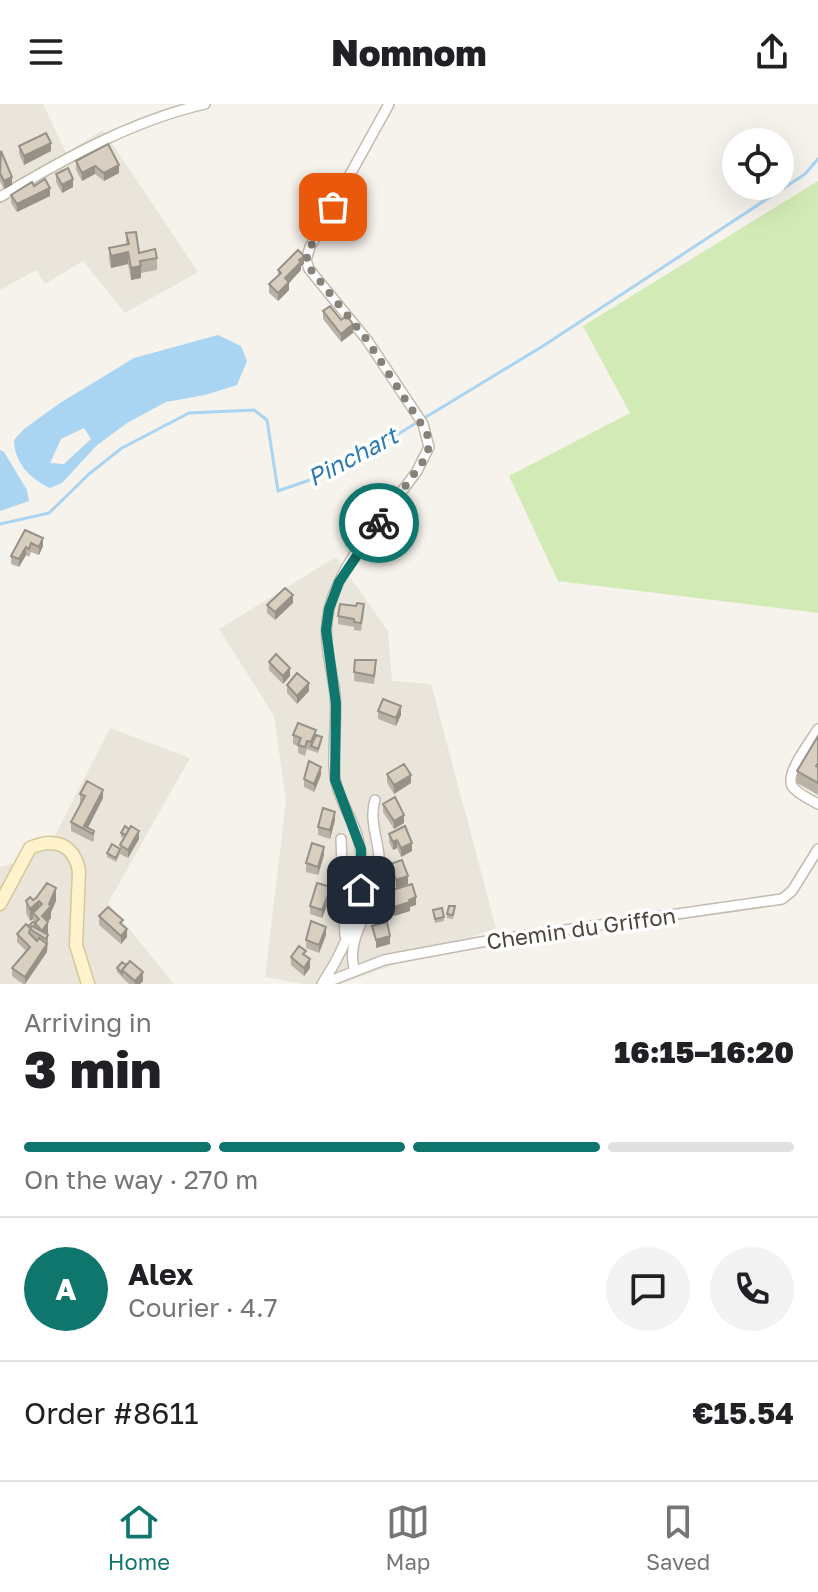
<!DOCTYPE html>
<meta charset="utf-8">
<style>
body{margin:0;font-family:"Golos Text",sans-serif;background:#f2f2f2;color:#202124;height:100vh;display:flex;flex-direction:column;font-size:30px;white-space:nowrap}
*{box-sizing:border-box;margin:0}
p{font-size:26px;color:#757577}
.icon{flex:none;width:44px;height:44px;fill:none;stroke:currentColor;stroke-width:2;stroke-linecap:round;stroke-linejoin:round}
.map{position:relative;height:880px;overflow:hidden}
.details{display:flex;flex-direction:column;background:#fff;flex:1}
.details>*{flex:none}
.buttons{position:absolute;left:722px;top:24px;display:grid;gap:16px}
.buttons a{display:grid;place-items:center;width:72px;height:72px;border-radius:50%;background:#fff;box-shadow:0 8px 32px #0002;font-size:40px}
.pin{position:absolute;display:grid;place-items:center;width:68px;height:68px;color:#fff;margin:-34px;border-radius:16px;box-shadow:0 4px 12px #0006}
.courier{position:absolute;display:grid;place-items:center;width:80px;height:80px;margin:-40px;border:6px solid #0f766e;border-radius:50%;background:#fff;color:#222;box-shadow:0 2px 10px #0007}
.overview em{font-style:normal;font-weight:800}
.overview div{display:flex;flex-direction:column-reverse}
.overview{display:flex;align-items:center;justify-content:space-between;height:136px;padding:0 24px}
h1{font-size:52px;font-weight:800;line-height:60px}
.bar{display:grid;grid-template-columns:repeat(4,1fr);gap:12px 8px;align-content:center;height:96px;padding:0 24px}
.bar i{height:10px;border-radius:6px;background:#e0e0e0}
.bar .active{background:#0f766e}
.bar p{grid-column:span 4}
.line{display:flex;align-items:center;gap:20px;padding:0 24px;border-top:2px solid #e0e0e0}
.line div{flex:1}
.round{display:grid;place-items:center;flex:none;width:84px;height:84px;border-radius:42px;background:#f2f2f2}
header{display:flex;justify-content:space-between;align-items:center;height:104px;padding:0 24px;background:#fff;font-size:36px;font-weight:800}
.dock{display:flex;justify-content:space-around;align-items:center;height:112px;border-top:2px solid #e0e0e0;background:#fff;font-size:22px;color:#757577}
.dock a{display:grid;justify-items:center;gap:4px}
.dock .active{color:#0f766e}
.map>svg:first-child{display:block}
.residential{fill:#eae5da}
.green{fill:#d2eab5}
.water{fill:#a9d4f2;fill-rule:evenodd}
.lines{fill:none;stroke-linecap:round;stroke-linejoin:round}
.stream{stroke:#a9d4f2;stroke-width:3}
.street-casing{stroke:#c2bbae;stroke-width:12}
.secondary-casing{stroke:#d6c79b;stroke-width:15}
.street{stroke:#fff;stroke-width:9}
.secondary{stroke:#fff3cd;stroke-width:12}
.wall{fill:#bab2a6}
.shaded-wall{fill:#979187}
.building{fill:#d8cfc1;stroke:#979187;stroke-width:2}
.done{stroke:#878178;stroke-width:8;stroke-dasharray:0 14.4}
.route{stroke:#0f766e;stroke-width:10}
.labels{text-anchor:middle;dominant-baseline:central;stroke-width:7;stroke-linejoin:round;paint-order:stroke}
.street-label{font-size:22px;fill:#4b4439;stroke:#fff}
.water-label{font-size:24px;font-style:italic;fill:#2e7ab2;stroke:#fff}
</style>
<header><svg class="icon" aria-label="menu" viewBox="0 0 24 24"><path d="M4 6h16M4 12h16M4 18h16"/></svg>Nomnom<svg class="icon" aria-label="share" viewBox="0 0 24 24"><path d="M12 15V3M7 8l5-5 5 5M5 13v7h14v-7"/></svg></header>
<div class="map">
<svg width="818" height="880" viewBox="0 0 818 880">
<rect width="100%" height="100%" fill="#f6f3ec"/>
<path class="residential" d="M0,0h43l23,49 37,-23 95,142 -73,41 -42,-52 -38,23 -9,-14 -36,20z
M336,453l52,74 4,50 39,3 65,244 -155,56h-37l-39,-7 21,-176 -12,-85 -55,-87z
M110,624l80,30 -82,145 66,81h-174v-117l24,-7 26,-15z"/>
<path class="green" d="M818,77v432l-260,-32 -49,-105 121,-63 -47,-87z"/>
<path class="water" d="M218,231l23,11 6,15 -10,24 -32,10 -39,7 -39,21 -31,23 -34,37 -12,5c-20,-9 -36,-26 -36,-48l10,-11 36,-26 74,-45zM84,324l7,11 -27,25 -14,-1 11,-24z
M0,346l4,2 23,38 2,11 -29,10z"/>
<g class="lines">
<path class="stream" d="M0,420l49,-11 40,-39 33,-26 67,-35 65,-3 13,10 11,71 49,-17 76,-43 140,-85 262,-172 13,-15"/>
<defs>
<path id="street" d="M0,93c64,-38 133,-77 205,-93
M818,625c-7,12 -33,44 -26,57 5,8 18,13 26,18
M341,735l4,97
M355,867c-11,-30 16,-61 23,-90 7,-30 -11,-56 -3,-81
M322,880c28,-42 50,-99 35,-149 -6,-20 -19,-36 -22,-57 -4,-28 3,-56 0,-85 -4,-28 -13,-55 -6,-84 12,-49 59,-97 88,-138l12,-24 -6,-23 -56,-84 -58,-71 -3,-9 4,-13 79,-143
M322,880l62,-24 97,-18 301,-43 10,-8 26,-42"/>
<path id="secondary" d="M0,800l30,-56c24,-11 44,-4 49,23l-3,74 12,39"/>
</defs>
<use href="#street" class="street-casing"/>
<use href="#secondary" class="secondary-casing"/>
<use href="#street" class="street"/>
<use href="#secondary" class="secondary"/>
</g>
<path class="wall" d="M108,40l11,29 -15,8 -9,-7 -13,7 -6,-11v-9z
M19,42l32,5 -27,14 -5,-11z
M0,48l12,33 -8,4 -4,-8z
M56,70l17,13 -11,6 -6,-11z
M34,82l16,10 -33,16 -6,-9v-8z
M126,129l13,20 18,5v12l-16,3v5l-10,2 -3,-16 -17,4 -2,-8v-12l17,-3z
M304,160l-3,2v4l-12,13v7l-11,11 -9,-8v-9l9,-8v-6z
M323,207l18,9 12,13 -12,9 -18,-23z
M25,426l18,16 -4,9 -8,-3 -2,5 -3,-2 -7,12 -8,-3v-8z
M293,499l-18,17 -8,-7v-8z
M364,509l-3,18 -7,-1v-3l-16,-3v-8z
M355,556l21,8 -2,16 -20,-3z
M269,558l21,14 -7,8 -14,-14z
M287,581l22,6 -12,13 -10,-11z
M378,607l23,4 -5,11 -18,-7z
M293,631h23l6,6 -4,12 -11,-4 -2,7 -7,-3v-7l-5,-2z
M818,632v59l-21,-12v-12z
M387,670l24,9 -17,11 -7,-11z
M321,671l-7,17 -10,-5v-8z
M80,690l23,4 -15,30 6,3v8l-1,3 -22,-11v-9l10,-20h-1z
M383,700l21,19 -10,6 -11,-17z
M335,716l-5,19 -12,-4v-8z
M121,729l18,6 -11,19 -8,-4 -4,8 -9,-5v-4l13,-4v-4l4,-7 -3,-1z
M389,730l23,17 -11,6 -4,-9 -4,2 -4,-8z
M324,751l-6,20 -12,-3v-9z
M390,760l18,20 -12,4 -6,-16z
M389,787l27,14 -6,2v4l-16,5 -5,-17z
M331,792l-9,22 -12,-4v-8z
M36,794l20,3 -5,11v6l-3,3 -1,31 -22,32h-2l-11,-8v-8l14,-17 -9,-9v-8l16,-12v-3l-3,2 -4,-8v-12z
M455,802l-2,13 -6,-1v-4z
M433,806l11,7v4l-9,2z
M99,812l24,9 4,12 -6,7 -22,-19z
M326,831l-7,18 -13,-5v-8z
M306,852l4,12 -6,8 -13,-11v-8z
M126,861l17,16 -3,3h-11l-12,-12v-4z"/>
<path class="shaded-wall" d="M51,39v8l-27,14v-9z
M119,61v8l-15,8v-8z
M95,62v8l-13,7v-8z
M12,73v8l-8,4v-8z
M73,75v8l-11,6v-8z
M50,84v8l-33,16v-8z
M128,148v12l-17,4v-12z
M304,152v8l-3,2v4l-12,13v7l-11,11v-8l7,-15z
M141,162v12l-10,2v-12z
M353,220v9l-12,9v-8z
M43,434v8l-4,9v-8z
M26,443v8l-7,12v-8z
M293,491v8l-18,17v-8z
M290,564v8l-7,8v-8z
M309,579v8l-12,13v-8z
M401,602v9l-5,11v-8z
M321,663v8l-7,17v-8z
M411,671v8l-17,11v-9z
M103,686v8l-17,33 -2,-5z
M335,708v8l-5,19v-9z
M404,711v8l-10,6v-8z
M139,727v8l-11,19v-8z
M397,736v8l-4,2v-8z
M412,739v8l-11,6v-9z
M324,743v8l-6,20v-8z
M408,772v8l-12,4v-8z
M331,783v9l-9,22v-8z
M56,784v13l-5,11v6l-9,10v-12z
M416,793v8l-6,2v4l-16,5v-9z
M39,797v12h-6v6l-3,2v-12z
M48,818v12l-3,4 -3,-7z
M326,823v8l-7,18v-8z
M127,825v8l-6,7v-8z
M48,831l-1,17 -22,32v-7l21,-31v-7z
M390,832v8l-14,4v-8z
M310,855v9l-6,8v-8z
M143,868v9l-3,3h-5v-3z"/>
<path class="building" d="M46,29l5,10 -27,13 -5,-10z
M108,40l11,21 -15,8 -9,-7 -13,7 -6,-12z
M1,47l11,26 -8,4 -4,-8z
M68,64l5,11 -11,6 -6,-11z
M45,75l5,9 -33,16 -6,-9 21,-13 2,4z
M136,128l3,21 16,-4 2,9 -17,3 1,5 -10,2 -3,-16 -17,4 -2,-8 20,-4 -3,-11z
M298,146l6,6 -5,4 2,2 -16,16 4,4 -11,11 -9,-9 12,-11 -3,-3z
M330,202l11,14 6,-4 6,8 -12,10 -18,-23z
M25,426l18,8 -4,9 -8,-4 -2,6 -3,-2 -7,12 -8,-3z
M285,484l8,7 -18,17 -8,-7z
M357,499l7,1 -3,19 -7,-1v-3l-16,-3 2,-12 16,2z
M276,550l14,14 -7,8 -14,-14z
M355,556h21l-2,16 -20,-4z
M297,569l12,10 -12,13 -10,-11z
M383,595l18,7 -5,12 -18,-7z
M298,619l18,7 -5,12 -4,-1 -2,6 -7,-2 3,-7 -8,-3z
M316,631l6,2 -4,12 -7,-3z
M818,632v27l-2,3 2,1v16l-21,-12z
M309,657l12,6 -7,17 -10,-5z
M404,660l7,11 -17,10 -7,-11z
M87,677l16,9 -19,36 10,5 -1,3 -22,-12 14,-26 -5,-2z
M395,693l9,18 -10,6 -11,-17z
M323,704l12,4 -5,18 -12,-3z
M125,722l4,3 -3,6 -5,-2z
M131,722l8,5 -11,19 -8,-5z
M405,722l7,17 -11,5 -4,-8 -4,2 -4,-8z
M312,739l12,4 -6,20 -12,-4z
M112,740l8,5 -4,9 -9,-5z
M402,756l6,16 -12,4 -6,-16z
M47,779l9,5 -7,16 2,2 -9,10 6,6 -6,9 -7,-8 4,-4 -6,-6 9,-9 -3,-3 -9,8 -4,-8 4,-4 3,3 3,-2z
M317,779l14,4 -9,23 -12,-4z
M412,780l4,13 -7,3 1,2 -16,5 -5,-16z
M449,802h6l-2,9 -6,-1z
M108,803l15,13 -3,3 7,6 -6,7 -22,-20z
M442,804l2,9 -9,2 -2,-9z
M311,817l15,6 -7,18 -13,-5z
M33,818l2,1v4l-3,-1 -2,2 -2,-2z
M387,818l3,14 -14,4 -4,-14z
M26,820l6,6 -2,-1 -1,4 8,8 2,-3 8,6 -22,33 -13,-9 18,-21 -13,-13z
M32,822l16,9 -2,4 -16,-10z
M299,842l7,5 -3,3 7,5 -6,9 -13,-11z
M130,857l13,11 -8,9 -13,-11z
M122,858l4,3 -4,5v3l-5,-5z"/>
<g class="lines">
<path class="done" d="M333,103l-26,46v12l60,75 60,93 2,14 -5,13 -45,63"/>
<path class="route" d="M361,786v-41l-26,-69 1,-76 -10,-74 3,-21 10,-27 40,-59"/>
</g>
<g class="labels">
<g class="street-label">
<text transform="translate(581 824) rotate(-8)">Chemin du Griffon</text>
</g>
<g class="water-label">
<text transform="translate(352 352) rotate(-28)">Pinchart</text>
</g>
</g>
</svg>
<div class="buttons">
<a><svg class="icon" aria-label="locate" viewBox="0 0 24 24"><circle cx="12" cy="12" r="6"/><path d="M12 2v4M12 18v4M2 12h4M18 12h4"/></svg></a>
</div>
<div class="pin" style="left:333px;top:103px;background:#ea580c"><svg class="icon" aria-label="bag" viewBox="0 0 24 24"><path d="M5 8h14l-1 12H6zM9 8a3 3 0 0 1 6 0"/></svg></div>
<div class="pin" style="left:361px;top:786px;background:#1f2937"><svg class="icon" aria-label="home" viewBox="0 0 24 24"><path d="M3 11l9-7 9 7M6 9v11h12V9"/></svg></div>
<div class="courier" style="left:379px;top:419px"><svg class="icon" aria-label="bike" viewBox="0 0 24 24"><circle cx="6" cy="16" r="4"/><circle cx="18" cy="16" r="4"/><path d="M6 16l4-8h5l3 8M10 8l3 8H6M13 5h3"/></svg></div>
</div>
<section class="details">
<div class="overview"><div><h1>3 min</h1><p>Arriving in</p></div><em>16:15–16:20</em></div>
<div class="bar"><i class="active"></i><i class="active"></i><i class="active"></i><i></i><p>On the way · 270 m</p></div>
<div class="line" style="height:144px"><b class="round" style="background:#0f766e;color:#fff">A</b><div><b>Alex</b><p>Courier · 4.7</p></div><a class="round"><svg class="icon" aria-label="chat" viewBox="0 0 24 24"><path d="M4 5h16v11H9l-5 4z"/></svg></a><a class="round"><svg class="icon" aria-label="phone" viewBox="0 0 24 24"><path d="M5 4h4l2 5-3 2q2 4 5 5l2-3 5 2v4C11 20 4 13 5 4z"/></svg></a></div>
<div class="line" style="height:104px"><div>Order #8611</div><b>€15.54</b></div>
</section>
<nav class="dock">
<a class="active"><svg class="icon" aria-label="home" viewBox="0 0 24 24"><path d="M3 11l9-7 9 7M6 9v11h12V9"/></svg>Home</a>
<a><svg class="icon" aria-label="map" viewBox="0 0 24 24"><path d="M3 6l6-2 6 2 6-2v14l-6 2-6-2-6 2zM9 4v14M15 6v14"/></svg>Map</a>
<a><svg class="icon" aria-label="saved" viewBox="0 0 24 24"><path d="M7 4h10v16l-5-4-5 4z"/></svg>Saved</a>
</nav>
